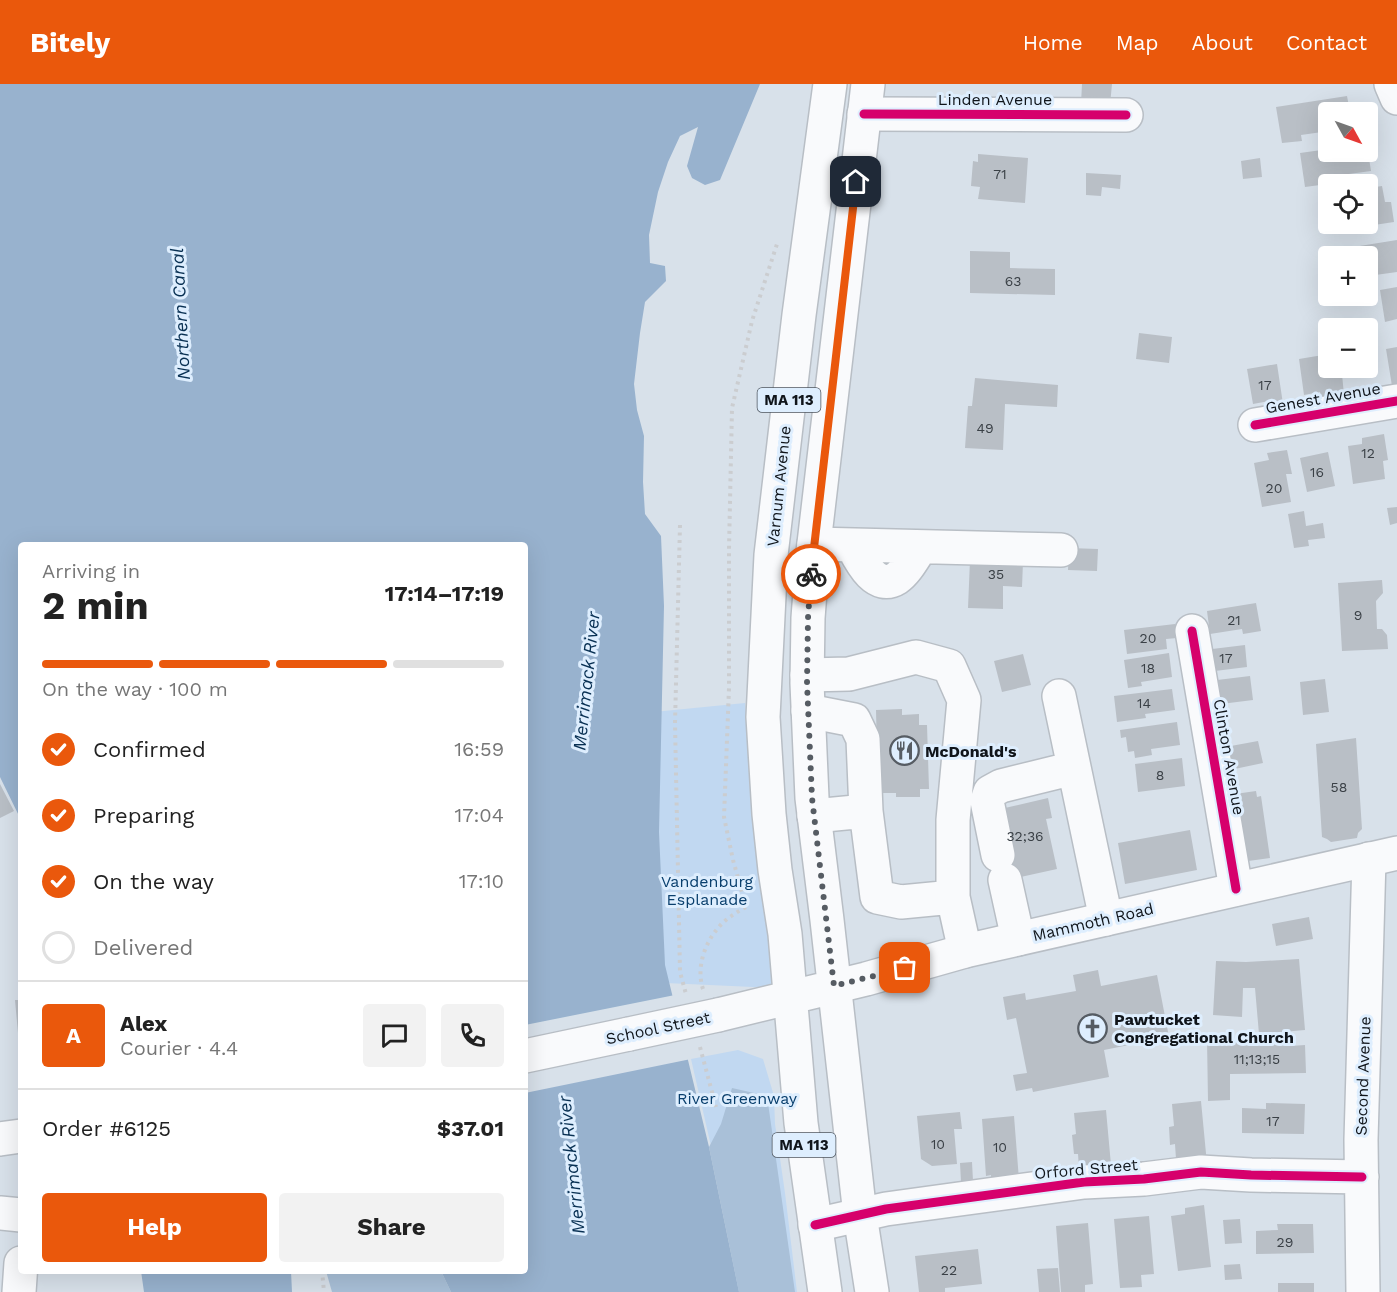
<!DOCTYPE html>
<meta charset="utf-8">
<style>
body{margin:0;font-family:"Work Sans",sans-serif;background:#f2f2f2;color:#222;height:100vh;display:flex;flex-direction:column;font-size:22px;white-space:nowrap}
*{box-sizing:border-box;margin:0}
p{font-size:20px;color:#767676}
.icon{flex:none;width:33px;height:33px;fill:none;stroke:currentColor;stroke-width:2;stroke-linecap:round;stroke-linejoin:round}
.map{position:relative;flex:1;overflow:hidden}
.side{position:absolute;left:18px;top:458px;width:510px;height:732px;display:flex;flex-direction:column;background:#fff;border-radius:6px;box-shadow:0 6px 24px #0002}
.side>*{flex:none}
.needle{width:39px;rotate:130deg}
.controls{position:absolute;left:1318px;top:18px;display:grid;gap:12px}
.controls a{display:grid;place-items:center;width:60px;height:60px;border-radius:6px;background:#fff;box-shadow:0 6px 24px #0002;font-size:30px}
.pin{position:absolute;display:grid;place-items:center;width:51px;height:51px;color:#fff;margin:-26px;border-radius:12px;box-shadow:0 3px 9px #0006}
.courier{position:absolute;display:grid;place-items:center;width:60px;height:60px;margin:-30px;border:4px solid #ea580c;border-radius:50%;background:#fff;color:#222;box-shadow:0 2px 8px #0007}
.summary em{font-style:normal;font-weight:700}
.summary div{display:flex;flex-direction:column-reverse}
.summary{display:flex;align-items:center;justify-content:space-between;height:102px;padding:0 24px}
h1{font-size:39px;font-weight:700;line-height:45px}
.bar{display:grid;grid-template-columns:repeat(4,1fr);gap:9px 6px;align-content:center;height:72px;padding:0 24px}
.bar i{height:8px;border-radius:4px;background:#e0e0e0}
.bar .on{background:#ea580c}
.bar p{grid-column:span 4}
.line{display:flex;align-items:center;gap:15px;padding:0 24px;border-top:2px solid #e0e0e0}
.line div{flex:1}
.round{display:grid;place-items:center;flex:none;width:63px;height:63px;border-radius:6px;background:#f2f2f2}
ol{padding:0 24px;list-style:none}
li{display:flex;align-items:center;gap:18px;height:66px}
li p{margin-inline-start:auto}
li .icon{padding:6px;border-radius:50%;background:#ea580c;color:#fff;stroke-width:4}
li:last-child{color:#767676}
li i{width:33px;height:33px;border:3px solid #e0e0e0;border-radius:50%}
.button{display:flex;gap:12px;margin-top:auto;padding:12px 24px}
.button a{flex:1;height:69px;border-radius:6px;background:#ea580c;color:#fff;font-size:24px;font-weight:700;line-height:69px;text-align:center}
.button a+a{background:#f2f2f2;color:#222}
header{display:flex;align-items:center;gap:36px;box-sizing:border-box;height:84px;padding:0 30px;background:#ea580c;color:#fff}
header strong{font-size:28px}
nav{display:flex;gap:33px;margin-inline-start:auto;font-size:21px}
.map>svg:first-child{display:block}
.green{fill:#c1d8f1}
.forest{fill:#a9c0d8}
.water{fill:#98b2ce}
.pier{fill:#d8e1ea}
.building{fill:#b9bfc6}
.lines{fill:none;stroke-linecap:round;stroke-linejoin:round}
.minor-casing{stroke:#b8bec5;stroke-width:36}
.major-casing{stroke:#b8bec5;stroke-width:36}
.path{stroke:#cbcdd0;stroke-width:4;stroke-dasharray:3 4.5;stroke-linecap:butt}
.minor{stroke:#f9fafc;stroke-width:33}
.major{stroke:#f9fafc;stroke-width:33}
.major-bridge-casing{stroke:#b8bec5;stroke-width:36;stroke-linecap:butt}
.major-bridge{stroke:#f9fafc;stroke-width:33}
.cycleway-casing{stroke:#deeefe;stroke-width:13}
.cycleway{stroke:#d6006c;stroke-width:9}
.done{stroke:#565c63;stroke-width:6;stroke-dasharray:0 10.8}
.route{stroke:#ea580c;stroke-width:8}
.labels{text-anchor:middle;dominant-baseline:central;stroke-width:6;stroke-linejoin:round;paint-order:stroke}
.number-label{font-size:14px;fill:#3a4046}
.shield{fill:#deeefe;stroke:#4e565f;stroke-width:1.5}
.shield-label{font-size:15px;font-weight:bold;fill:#10151b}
.street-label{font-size:16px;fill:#10151b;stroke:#deeefe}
.poi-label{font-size:16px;font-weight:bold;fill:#10151b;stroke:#deeefe;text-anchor:start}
.park-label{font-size:16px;fill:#093f6d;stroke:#deeefe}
.water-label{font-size:18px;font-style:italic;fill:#083053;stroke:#deeefe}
</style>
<header>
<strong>Bitely</strong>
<nav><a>Home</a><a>Map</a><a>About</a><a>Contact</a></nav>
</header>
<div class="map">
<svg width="1397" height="1208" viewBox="0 0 1397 1208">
<rect width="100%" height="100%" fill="#d8e1ea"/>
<path class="green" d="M745,619l31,285 -132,-6 -31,-266z
M738,966l25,9 11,37 1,28 10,69 12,99h-58l-28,-146 -20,-87z"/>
<path class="forest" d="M732,1004l35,8 28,196h-56l-30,-145 12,-23z
M326,1187h115l10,21h-119z"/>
<path class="water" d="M0,0h760l-40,96 -15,5 -13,-7 -5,-12 11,-39 -18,9 -12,26 -10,30 -9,43 1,28 15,3 1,15 -21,21 -5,31 -6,51 3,26 7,26 -1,46 2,32 16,22 3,70 -5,226 6,133 44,182 30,145h-288l-10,-21 84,-1v-726h-504v276l-21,-43z
M141,1187h150l1,21h-148z"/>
<path class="pier" d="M675,911l16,64 -166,34v-68z"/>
<path class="building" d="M1082,0h30l-2,21 -29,-1z
M1347,12l3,16h-21v19l-28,4 1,6 -20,2 -6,-36z
M1329,65v3h39l3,19 -52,7 1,7 -15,2 -5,-34z
M978,70l50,4 -3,45 -47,-4 2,-12 -9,-1 2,-25 5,1z
M1260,74l2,19 -19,2 -2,-18z
M1086,89l35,2 -1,14 -18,-2 -1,9 -15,-1z
M1382,102l3,16h6l3,20 -20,3 -1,-6 -5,1v-32z
M1397,156v32l-29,4v-20h-25l-2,-7z
M970,167l40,1v16l45,1v26l-85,-2z
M1397,203v32l-12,3 -5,-32z
M1139,249l33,4 -3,26 -33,-4z
M1397,263v38l-5,1 -6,-37z
M1372,267l6,20 -15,4 -2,-7h7v-16z
M1329,270v14h4l1,7 8,-1 2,21 -23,3 -1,-6 -16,3 -5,-36z
M1277,280l6,40 -13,2 -1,-5 -16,3 -6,-35z
M975,294l83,7 -1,22 -52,-3 -2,46 -38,-2 3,-42h4z
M1384,350l4,26 -5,1 2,18 -32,5 -5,-38 14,-2v-6z
M1287,366l5,24h-6l5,28 -29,5 -8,-44 15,-3 -2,-7z
M1328,368l7,34 -28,6 -7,-34z
M1397,423v16l-7,2 -3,-17z
M1304,427l2,15 17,-3 2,15 -17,2 1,6 -15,2 -6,-34z
M1069,464l29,1 -1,22 -29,-1z
M970,476l53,2 -1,25 -19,-1v23l-35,-1z
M1382,496l1,13 -7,8 1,28h5l5,6 1,14 -46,2 -4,-68z
M1256,519l5,28 -18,3 -1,-5 -32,5 -3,-23z
M1175,540l2,14 -11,1 1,10 -40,5 -3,-24z
M1245,561l2,22 -40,5 -3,-22z
M1169,569l3,24 -31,5 1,4 -14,2 -4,-28z
M1023,570l8,31 -29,7 -8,-31z
M1250,592l3,24 -40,5 -4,-24z
M1325,595l4,33 -26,3 -3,-33z
M1172,605l3,21 -30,4 1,4 -29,4 -3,-26z
M902,625v6l17,-1v11h8l2,64h-9v8h-24v-4h-18l-2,-83z
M1177,638l3,23 -29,4 1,6 -17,3 -1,-7 -6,1 -2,-15 -5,1 -1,-8z
M1356,654l6,91 -4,4 -1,5 -26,4 -4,-3 -5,-2 -6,-93z
M1258,657l5,22 -38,8 -5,-23z
M1182,674l3,28 -47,6 -3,-28z
M0,700l14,27 -14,7z
M1256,707l1,6 4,-1 9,62 -29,4 -13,-67z
M1048,714l4,20 -6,1 11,50 -64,14 -5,-25 8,-48z
M1190,746l7,40 -72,14 -7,-41z
M1309,833l4,22 -37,7 -4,-22z
M1299,875l6,71 -46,4 -4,-46h-12l-1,29 -29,-2 3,-54 30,1z
M1098,886l3,16 56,-11 12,62 -65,13 5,27 -76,15 -1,-4 -16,3 -3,-16 14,-2 -11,-55 -9,2 -4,-23 22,-4 1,7 50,-9 -3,-16z
M15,916h6v44h-2z
M1207,955h18l-1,3h67v4l14,-1 1,28 -76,1v26l-22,1z
M1201,1017l6,63 -31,-5 -1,-15 -5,1 -1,-18 5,-1 -2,-22z
M1266,1019l39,1 -1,30 -62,-1v-25l24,1z
M1106,1026l5,55 -32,3 -1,-14h-4l-2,-19 4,-1 -2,-21z
M960,1028l2,17h-8l3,35 -25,2 -11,-7 -4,-43z
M1014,1032l5,64 -28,2v-7l-5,1 -4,-57z
M972,1078l1,19 -12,1 -1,-19z
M1204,1121l7,62 -33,4 -7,-55 14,-2v-6z
M1149,1132l5,58 -13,1 1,12 -22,1 -6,-69z
M1240,1135l2,24 -17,1 -2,-24z
M1088,1139l5,61 -8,1v7h-24l-5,-66z
M1277,1140h36l1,29 -58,1v-23l22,-1z
M978,1165l4,35 -37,4v4h-26l-4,-36z
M1240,1180l2,15 -17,1 -1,-15z
M1058,1184l2,24h-21l-2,-23z
M1278,1199h36v9h-36z"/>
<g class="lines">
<defs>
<path id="minor" d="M1391,0l6,14
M864,30l262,1
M1255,341l142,-24
M814,460l247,6
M852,461c8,15 23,47 45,33 10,-7 17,-21 24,-31
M1192,547l44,258
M807,591l42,-1 67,-17 33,9 15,34 -11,120v77l12,54
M1059,612l47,223
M808,627l46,9 9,19 3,72 11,86 24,5 52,-5
M814,732l52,-5
M998,771l-11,-54 3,-9 11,-6 73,-18
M1005,796l13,59
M0,1129l21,2
M815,1141l71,-16 198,-27 60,-3 57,-7 50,3 111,2
M19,1208l2,-29
M1363,1208l-2,-152 8,-281"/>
<path id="major" d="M868,0l-55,468 -5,66 -1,65 5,115 15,122 33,295 12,77
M718,931l148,-36 99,-28 432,-98
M525,972l104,-22
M0,1055l21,-3
M825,1208l-24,-169 -16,-189 -10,-64 -6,-56 -6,-97 8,-162 28,-240 31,-231"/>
</defs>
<use href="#minor" class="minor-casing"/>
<use href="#major" class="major-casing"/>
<path class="path" d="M680,441l-5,198 5,249 6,22
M746,822l-13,-46 -9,-43 5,-129v-139l3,-141 20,-87 25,-77
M703,905c-8,-24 4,-53 23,-69 6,-5 13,-9 20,-13
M700,963l16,60
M322,1186l2,22"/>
<use href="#minor" class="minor"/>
<use href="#major" class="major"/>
<defs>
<path id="major-bridge" d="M629,950l89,-19"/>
</defs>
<use href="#major-bridge" class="major-bridge-casing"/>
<use href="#major-bridge" class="major-bridge"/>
<defs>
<path id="cycleway" d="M864,30l262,1
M1255,341l142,-24
M1192,547l44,258
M815,1141l71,-16 198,-27 60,-3 57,-7 50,3 111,2"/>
</defs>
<use href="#cycleway" class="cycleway-casing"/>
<use href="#cycleway" class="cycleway"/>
</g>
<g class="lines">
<path class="done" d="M811,490l-3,44 -1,65 5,115 22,188 71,-18"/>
<path class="route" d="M811,490l45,-392"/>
</g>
<defs>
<symbol id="restaurant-ring" viewBox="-11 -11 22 22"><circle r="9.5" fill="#deeefe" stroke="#565c63" stroke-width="1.5"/><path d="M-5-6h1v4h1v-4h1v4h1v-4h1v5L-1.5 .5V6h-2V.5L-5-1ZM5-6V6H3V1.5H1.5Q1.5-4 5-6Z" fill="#565c63"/></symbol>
<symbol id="church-ring" viewBox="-11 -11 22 22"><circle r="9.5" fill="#deeefe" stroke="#565c63" stroke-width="1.5"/><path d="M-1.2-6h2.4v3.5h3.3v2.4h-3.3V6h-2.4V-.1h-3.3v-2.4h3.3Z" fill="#565c63"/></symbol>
</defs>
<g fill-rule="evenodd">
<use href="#restaurant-ring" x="888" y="650" width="33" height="33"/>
<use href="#church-ring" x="1076" y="928" width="33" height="33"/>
</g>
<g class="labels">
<g class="number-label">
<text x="1000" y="90">71</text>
<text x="1013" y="197">63</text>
<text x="1265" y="301">17</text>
<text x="985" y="344">49</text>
<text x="1368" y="369">12</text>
<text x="1317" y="388">16</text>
<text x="1274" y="404">20</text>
<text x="996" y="490">35</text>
<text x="1358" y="531">9</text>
<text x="1234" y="536">21</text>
<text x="1148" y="554">20</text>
<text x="1226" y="574">17</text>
<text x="1148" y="584">18</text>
<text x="1144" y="619">14</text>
<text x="1160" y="691">8</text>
<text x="1339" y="703">58</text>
<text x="1025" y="752">32;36</text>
<text x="1257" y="975">11;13;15</text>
<text x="1273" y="1037">17</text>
<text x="938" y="1060">10</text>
<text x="1000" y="1063">10</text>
<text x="1285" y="1158">29</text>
<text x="949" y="1186">22</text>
</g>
<g class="shield">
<rect x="757.5" y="304" width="63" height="24" rx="4.5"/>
<rect x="772.5" y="1049" width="63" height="24" rx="4.5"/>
</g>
<g class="shield-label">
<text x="789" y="316">MA 113</text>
<text x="804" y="1061">MA 113</text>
</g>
<g class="street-label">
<text x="995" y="15">Linden Avenue</text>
<text transform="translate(1323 314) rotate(-10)">Genest Avenue</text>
<text transform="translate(779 402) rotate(-84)">Varnum Avenue</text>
<text transform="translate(1229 673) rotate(80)">Clinton Avenue</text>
<text transform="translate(1093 838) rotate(-13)">Mammoth Road</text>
<text transform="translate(658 944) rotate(-12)">School Street</text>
<text transform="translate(1363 992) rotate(-88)">Second Avenue</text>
<text transform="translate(1086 1085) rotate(-5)">Orford Street</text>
</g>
<g class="poi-label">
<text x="925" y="667">McDonald's</text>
<text x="1114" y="935">Pawtucket<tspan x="1114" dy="18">Congregational Church</tspan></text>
</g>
<g class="park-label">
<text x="707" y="797">Vandenburg<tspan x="707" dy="18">Esplanade</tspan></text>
<text x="737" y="1014">River Greenway</text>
</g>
<g class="water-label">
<text transform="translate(180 230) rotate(-93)">Northern Canal</text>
<text transform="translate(586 597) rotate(-84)">Merrimack River</text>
<text transform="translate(571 1081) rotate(-96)">Merrimack River</text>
</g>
</g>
</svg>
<div class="controls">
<a><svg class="needle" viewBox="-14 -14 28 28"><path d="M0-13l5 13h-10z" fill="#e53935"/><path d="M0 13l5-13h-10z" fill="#767676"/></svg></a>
<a><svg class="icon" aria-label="locate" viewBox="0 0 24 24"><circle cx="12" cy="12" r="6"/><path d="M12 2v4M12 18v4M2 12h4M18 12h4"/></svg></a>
<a>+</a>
<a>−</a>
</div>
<div class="pin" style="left:905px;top:884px;background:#ea580c"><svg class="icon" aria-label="bag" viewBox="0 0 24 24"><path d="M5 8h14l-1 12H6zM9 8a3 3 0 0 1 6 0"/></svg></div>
<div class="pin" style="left:856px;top:98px;background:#1f2937"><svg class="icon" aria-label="home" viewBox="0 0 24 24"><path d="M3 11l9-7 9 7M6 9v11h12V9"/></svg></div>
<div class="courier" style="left:811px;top:490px"><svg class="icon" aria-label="bike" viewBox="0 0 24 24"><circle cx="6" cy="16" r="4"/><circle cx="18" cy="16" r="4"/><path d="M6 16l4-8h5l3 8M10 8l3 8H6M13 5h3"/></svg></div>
<section class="side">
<div class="summary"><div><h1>2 min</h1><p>Arriving in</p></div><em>17:14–17:19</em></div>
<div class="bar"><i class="on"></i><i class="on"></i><i class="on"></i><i></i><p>On the way · 100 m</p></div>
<ol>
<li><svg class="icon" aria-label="check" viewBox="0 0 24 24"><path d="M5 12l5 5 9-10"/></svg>Confirmed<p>16:59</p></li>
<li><svg class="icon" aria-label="check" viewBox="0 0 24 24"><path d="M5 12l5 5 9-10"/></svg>Preparing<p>17:04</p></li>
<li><svg class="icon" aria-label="check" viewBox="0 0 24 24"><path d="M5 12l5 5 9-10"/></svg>On the way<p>17:10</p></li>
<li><i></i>Delivered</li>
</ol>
<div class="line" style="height:108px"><b class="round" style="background:#ea580c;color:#fff">A</b><div><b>Alex</b><p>Courier · 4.4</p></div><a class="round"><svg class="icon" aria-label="chat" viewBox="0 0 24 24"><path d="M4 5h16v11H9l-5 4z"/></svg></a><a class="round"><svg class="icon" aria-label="phone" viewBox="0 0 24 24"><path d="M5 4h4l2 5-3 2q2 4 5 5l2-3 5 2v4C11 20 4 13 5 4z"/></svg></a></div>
<div class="line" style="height:78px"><div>Order #6125</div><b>$37.01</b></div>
<div class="button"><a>Help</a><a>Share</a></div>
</section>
</div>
